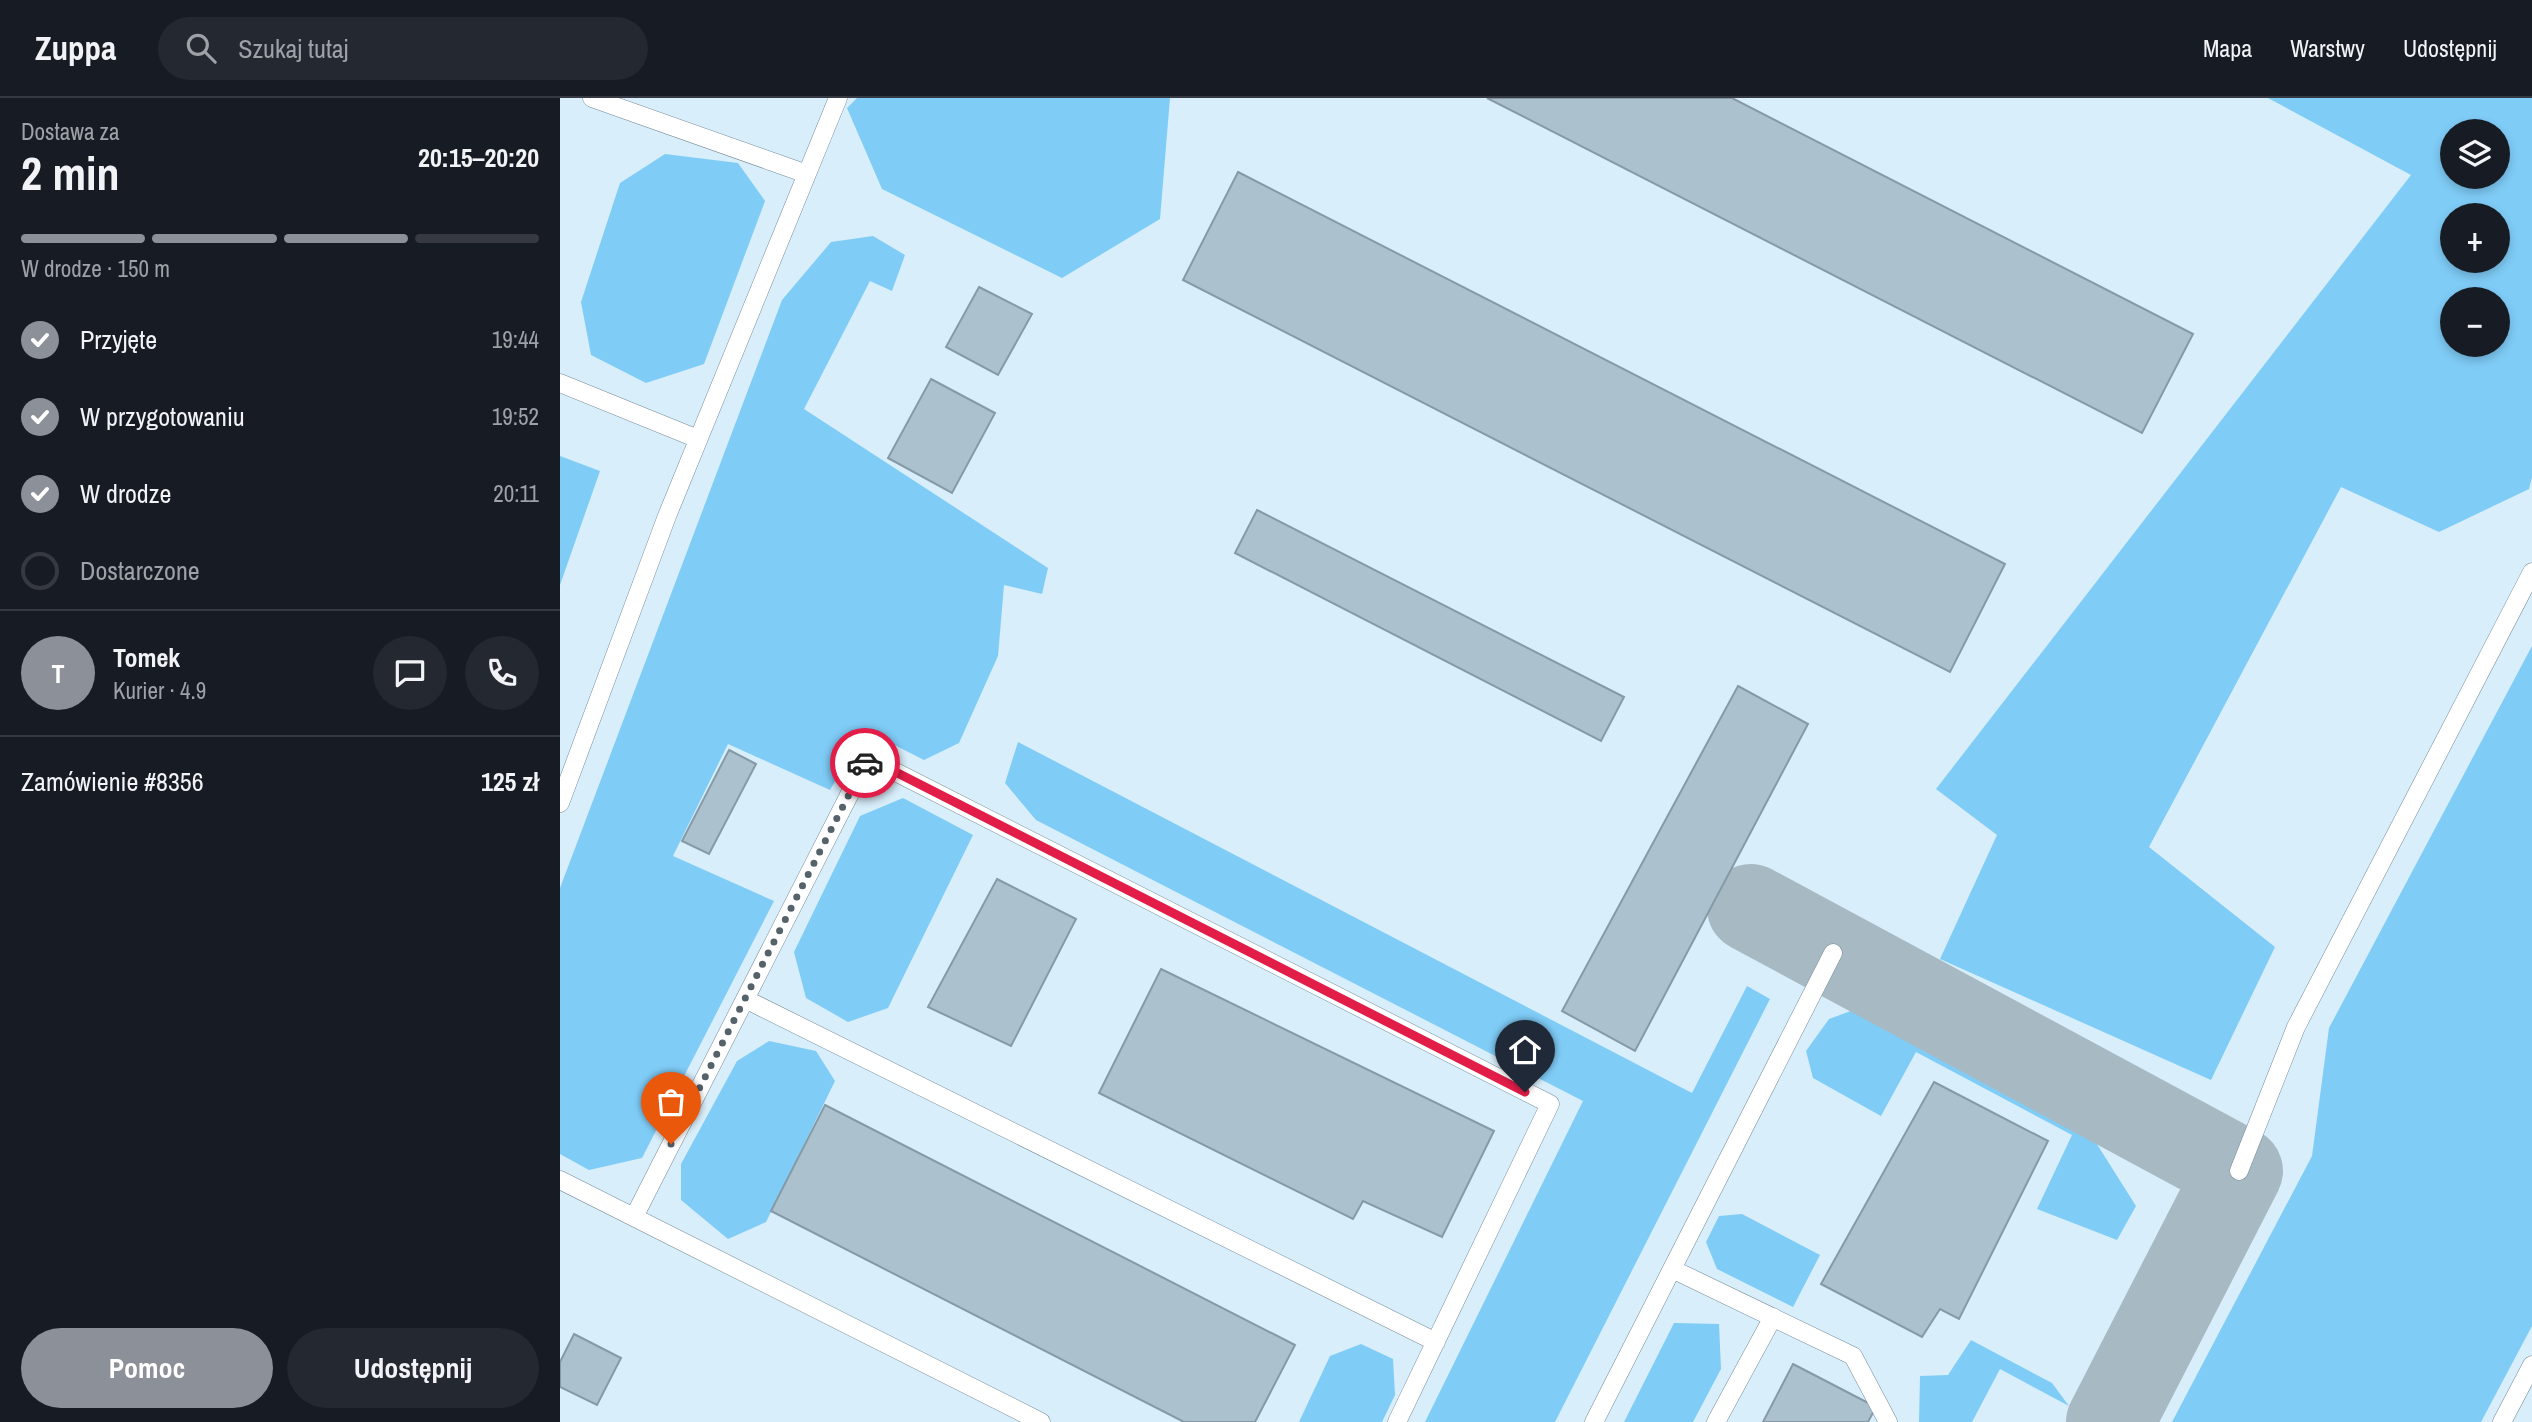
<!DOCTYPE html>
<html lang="pl">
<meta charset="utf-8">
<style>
body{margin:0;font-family:"Archivo Narrow",sans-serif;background:#242831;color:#f1f3f6;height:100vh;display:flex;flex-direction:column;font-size:26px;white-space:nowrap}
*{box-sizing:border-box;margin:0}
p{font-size:23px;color:#9ea1a6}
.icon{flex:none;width:38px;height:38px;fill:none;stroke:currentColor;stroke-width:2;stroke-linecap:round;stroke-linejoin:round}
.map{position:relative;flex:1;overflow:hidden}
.panel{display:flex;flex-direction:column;background:#171b24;width:560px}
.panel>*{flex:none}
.tools{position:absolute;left:1880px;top:21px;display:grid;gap:14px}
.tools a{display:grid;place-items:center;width:70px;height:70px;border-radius:50%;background:#171b24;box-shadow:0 4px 10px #0003;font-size:35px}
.pin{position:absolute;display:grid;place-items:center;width:60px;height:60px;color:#fff;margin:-72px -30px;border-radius:50% 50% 50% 0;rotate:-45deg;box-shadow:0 0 7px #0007}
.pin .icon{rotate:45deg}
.courier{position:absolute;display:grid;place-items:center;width:70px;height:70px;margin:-35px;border:5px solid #e11d48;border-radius:50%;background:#fff;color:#222;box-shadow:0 2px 9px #0007}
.overview em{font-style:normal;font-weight:700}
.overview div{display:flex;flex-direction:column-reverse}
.overview{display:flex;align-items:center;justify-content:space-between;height:119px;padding:0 21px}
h1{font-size:46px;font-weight:700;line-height:52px}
.bar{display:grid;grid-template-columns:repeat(4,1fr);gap:10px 7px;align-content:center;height:84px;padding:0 21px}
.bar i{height:9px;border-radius:5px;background:#363941}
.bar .on{background:#8c9099}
.bar p{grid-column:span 4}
.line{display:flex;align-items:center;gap:18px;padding:0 21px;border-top:2px solid #363941}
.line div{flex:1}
.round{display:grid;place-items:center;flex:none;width:74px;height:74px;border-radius:37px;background:#242831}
ol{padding:0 21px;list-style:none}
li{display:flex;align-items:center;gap:21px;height:77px}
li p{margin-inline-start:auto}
li .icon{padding:7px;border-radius:50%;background:#8c9099;color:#fff;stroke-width:4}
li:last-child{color:#9ea1a6}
li i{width:38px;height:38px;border:4px solid #363941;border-radius:50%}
.action{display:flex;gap:14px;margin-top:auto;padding:14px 21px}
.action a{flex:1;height:80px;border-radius:42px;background:#8c9099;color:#fff;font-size:28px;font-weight:700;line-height:80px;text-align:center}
.action a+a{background:#242831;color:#f1f3f6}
header{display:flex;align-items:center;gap:42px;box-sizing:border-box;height:98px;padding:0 35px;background:#171b24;border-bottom:2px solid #363941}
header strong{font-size:33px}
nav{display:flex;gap:38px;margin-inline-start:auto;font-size:24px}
.search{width:490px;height:63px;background:#242831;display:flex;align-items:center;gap:18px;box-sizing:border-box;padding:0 24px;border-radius:38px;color:#9ea1a6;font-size:26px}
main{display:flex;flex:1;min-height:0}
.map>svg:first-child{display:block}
.green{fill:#7fccf7;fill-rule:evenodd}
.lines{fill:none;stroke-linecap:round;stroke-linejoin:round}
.taxiway{stroke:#a7bac4;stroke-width:88}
.building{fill:#acc1ce;stroke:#859aa6;stroke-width:2}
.service-casing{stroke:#778b97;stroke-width:19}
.service{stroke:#fff;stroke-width:18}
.done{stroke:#556269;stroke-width:7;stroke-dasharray:0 12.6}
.route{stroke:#e11d48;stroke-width:9}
</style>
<header>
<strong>Zuppa</strong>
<div class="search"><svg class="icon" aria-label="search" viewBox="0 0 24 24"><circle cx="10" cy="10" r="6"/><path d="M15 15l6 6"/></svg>Szukaj tutaj</div>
<nav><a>Mapa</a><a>Warstwy</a><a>Udostępnij</a></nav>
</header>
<main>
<section class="panel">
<div class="overview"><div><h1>2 min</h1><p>Dostawa za</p></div><em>20:15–20:20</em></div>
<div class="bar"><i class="on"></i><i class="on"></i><i class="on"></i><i></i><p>W drodze · 150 m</p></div>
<ol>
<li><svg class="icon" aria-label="check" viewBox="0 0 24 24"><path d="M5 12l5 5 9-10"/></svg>Przyjęte<p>19:44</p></li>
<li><svg class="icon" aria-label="check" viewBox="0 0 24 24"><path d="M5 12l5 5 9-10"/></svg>W przygotowaniu<p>19:52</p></li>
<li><svg class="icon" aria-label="check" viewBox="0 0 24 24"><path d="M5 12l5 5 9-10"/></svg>W drodze<p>20:11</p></li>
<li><i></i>Dostarczone</li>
</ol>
<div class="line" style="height:126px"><b class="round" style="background:#8c9099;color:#fff">T</b><div><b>Tomek</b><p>Kurier · 4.9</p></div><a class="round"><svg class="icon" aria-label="chat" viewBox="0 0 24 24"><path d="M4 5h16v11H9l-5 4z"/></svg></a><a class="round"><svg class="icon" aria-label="phone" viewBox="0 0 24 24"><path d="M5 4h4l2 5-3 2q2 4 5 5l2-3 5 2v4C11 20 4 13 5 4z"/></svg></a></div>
<div class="line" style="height:91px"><div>Zamówienie #8356</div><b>125 zł</b></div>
<div class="action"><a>Pomoc</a><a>Udostępnij</a></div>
</section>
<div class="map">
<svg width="1972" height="1324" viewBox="0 0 1972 1324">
<rect width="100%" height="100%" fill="#d8eefb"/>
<path class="green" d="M297,0h313l-10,121 -98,59 -180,-89 -35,-81z
M1708,0h264v379l-3,12 -90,43 -98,-45 -192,360 126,100 -64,133 -271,-121 57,-124 -61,-46 475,-614zM1892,33h45v46h-45zM1892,117h45v46h-45zM1892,201h45v46h-45z
M105,56l73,9 27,38 -61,163 -58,19 -55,-28 -10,-53 39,-119z
M313,138l32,19 -13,36 -22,-10 -66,128 244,159 -6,26 -38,-9 -6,71 -39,87 -35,17 -59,-30 -35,60 -102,-46 -55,112 101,45 -132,257 -53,12 -29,-16v-266l222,-588 49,-58z
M0,358l40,15 -40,114z
M1972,548v680l-51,96h-309l140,-266 17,-128z
M458,644l674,351 55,-107 23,13 -215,423h-130l158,-321 -547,-281 -31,-37z
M343,700l70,37 -85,173 -40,14 -42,-24 -12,-46 66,-136z
M1310,906l211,115 55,87 -19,34 -80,-31 35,-74 -156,-83 -35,64 -68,-38 -7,-27 23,-32z
M209,943l47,10 19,30 -69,141 -38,17 -47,-39v-36l56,-103z
M1182,1116l78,41 -27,52 -76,-38 -11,-27 13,-26z
M1114,1225l45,1 2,45 -28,53h-69z
M1411,1242l81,43 17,23 -69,-37 -28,53h-53l1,-46 28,-1z
M801,1246l32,15 2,36 -13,27h-83l31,-66z"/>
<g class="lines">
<path class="taxiway" d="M1191,810l488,263 -129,251"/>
</g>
<path class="building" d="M927,0h245l461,236 -51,99z
M678,74l767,392 -55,108 -767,-392z
M419,189l53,27 -34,61 -52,-28z
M371,281l64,34 -43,80 -64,-35z
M697,412l367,187 -23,44 -366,-188z
M1178,588l70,38 -173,327 -73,-40z
M169,652l27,14 -47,90 -27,-13z
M437,781l79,40 -65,127 -83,-39z
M601,871l333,162 -52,106 -79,-36 -10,18 -254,-126z
M1374,984l114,59 -89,178 -19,-10 -18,28 -101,-53z
M265,1007l470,240 -40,77h-71l-413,-211z
M14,1236l47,24 -24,47 -37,-18v-25z
M1233,1266l83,43 -8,15h-105z"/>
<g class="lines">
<defs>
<path id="service" d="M32,0l215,76
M0,285l138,56
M0,705l107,-287 171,-418
M185,901l691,343
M1679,1073l57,-144 236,-455
M0,1082l481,242
M74,1119l234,-459 682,346 -153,318
M1112,1171l181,87 35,66
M1034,1324l239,-469
M1156,1324l57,-105
M1942,1324l30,-57"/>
</defs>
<use href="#service" class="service-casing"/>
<use href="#service" class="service"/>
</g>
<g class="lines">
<path class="done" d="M111,1046l194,-381"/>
<path class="route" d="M305,665l3,-5 657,334"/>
</g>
</svg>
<div class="tools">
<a><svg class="icon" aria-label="layers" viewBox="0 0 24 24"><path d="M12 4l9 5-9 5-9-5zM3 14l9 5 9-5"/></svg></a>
<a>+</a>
<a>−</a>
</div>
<div class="pin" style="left:111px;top:1046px;background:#ea580c"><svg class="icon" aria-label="bag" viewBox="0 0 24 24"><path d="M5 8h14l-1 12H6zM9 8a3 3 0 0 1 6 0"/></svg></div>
<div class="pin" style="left:965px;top:994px;background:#1f2937"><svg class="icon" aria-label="home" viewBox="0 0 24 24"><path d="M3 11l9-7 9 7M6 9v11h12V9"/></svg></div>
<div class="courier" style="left:305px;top:665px"><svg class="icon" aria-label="car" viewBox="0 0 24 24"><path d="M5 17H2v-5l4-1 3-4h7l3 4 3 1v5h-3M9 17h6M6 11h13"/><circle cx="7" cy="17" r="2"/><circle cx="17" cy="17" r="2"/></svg></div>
</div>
</main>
